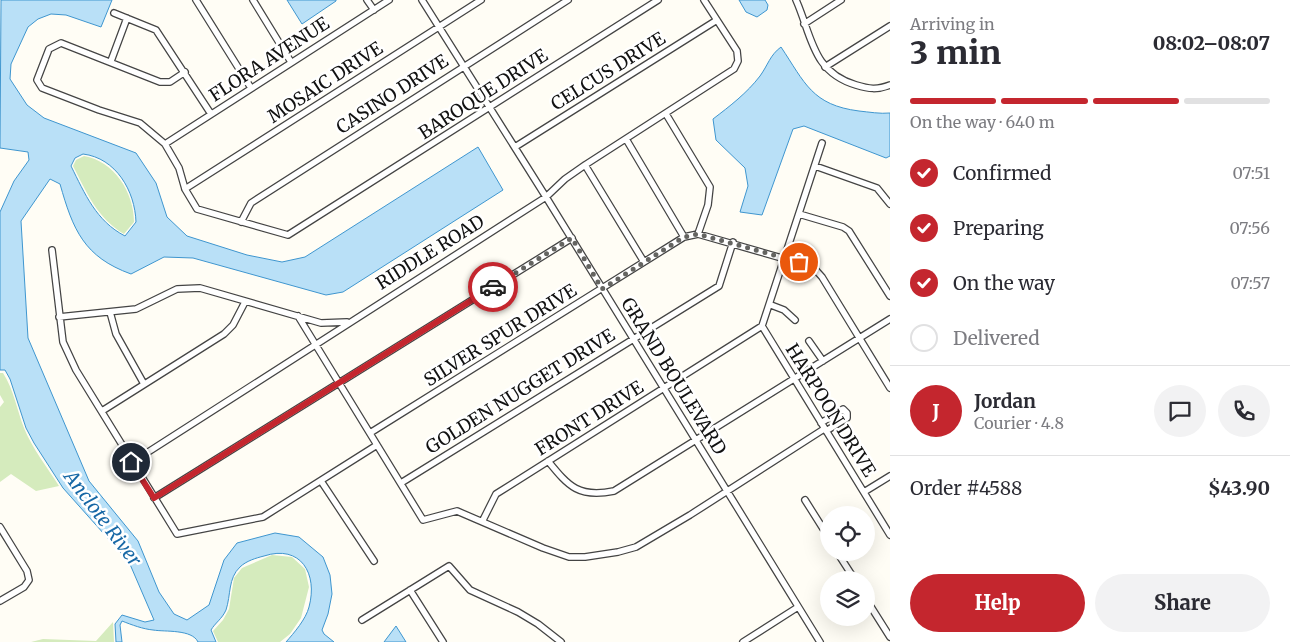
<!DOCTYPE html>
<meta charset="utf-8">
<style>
body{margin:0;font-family:Merriweather,serif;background:#f2f2f3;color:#2b2b33;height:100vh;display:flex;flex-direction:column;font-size:19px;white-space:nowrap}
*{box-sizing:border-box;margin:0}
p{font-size:16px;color:#7c7c81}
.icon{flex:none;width:28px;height:28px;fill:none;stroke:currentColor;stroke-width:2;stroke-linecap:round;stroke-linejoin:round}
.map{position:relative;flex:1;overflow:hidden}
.panel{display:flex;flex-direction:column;background:#fff;width:400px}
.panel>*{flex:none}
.fabs{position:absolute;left:820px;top:506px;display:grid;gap:10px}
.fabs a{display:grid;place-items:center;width:55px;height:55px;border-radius:50%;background:#fff;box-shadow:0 5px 20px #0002;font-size:25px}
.pin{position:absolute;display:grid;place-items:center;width:42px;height:42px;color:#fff;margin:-21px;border:2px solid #fff;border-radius:50%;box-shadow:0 1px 5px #0007}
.courier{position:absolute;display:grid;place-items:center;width:50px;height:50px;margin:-25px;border:4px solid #c4262e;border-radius:50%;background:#fff;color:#222;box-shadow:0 1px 6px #0007}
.overview em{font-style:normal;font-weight:800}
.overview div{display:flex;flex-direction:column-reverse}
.overview{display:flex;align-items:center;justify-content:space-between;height:85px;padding:0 20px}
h1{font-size:32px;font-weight:800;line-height:38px}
.bar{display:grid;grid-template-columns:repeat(4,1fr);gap:8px 5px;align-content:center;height:60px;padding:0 20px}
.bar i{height:6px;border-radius:4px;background:#e1e1e2}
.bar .active{background:#c4262e}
.bar p{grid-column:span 4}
.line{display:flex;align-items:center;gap:12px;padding:0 20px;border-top:1px solid #e1e1e2}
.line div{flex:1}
.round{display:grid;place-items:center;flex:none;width:52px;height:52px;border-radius:26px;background:#f2f2f3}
ol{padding:0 20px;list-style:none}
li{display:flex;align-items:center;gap:15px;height:55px}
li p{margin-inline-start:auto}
li .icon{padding:5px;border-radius:50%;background:#c4262e;color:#fff;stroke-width:4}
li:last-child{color:#7c7c81}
li i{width:28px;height:28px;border:2px solid #e1e1e2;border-radius:50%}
.cta{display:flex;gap:10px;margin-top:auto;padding:10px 20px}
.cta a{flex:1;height:58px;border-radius:30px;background:#c4262e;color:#fff;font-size:20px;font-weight:800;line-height:58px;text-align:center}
.cta a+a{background:#f2f2f3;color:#2b2b33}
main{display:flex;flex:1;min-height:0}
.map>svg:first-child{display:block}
.green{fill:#d5ebbd}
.water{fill:#b9e0f7;stroke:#3f96cf;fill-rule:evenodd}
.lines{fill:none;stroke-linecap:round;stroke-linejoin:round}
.minor-casing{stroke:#444;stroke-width:8}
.minor{stroke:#fff;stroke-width:5.5}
.done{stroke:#646461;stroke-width:5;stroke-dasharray:0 9}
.route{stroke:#c4262e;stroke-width:6}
.labels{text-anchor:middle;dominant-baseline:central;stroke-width:5;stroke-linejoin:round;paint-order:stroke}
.street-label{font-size:18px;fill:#111;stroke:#fff}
.water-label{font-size:19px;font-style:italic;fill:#1768a6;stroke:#fff}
</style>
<main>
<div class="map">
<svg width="890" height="642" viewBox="0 0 890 642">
<rect width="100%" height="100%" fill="#fffdf5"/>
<path class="green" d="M84,156c30,5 50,36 50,66l-10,12c-27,-16 -37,-41 -51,-68l3,-6z
M0,373h3c11,17 14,37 21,55 8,20 23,39 35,58l-23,5 -25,-17 -11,8v-75l4,-5 -4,-7z
M272,555l20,2 13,12 4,18 -8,31 -11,16 -10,8h-62l-5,-11 10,-11 6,-11 5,-31 8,-10z
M113,622l1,20h-83l12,-3 53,2z"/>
<path class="water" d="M1,0h111l-11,27 -35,-12 -15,-1 -13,5 -10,8 -17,37 -1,15 17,26 17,13 92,35 20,30 11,34 20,19 60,19 35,7 23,-5 173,-110 25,43 -160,102 -17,3 -133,-37 -29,-1 -33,17c-47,-17 -58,-44 -71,-90l-10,-5 -29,42 7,117 61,143 49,60 21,51 15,22 13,6 22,-15 15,-45 13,-17 38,-10 24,4 24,20 7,18 2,19 -4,20 -6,16 2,4 10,8h-48c8,-9 20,-23 23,-35 9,-33 -8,-63 -45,-51 -8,2 -18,5 -24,11 -12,11 -9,28 -14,43 -4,9 -11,13 -15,20l5,12h-18c-6,-13 -33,-10 -45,-12 -10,-1 -21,-5 -31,-9l-2,4 2,17h-6l-1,-18 7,-9 23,7 9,-2 -25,-58 -66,-74 -29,-45 -8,-15 -16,-49 -5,-9h-5v-158l14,-31 15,-21 -1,-8 -28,-4zM83,154c33,4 52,37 53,68l-11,14c-29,-15 -40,-42 -54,-70l4,-8z
M287,0h49v1l-34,23z
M739,0h26l3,5 -1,5 -10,7 -11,-5z
M781,47c24,36 31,58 78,64 10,1 21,3 31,2v43l-4,2 -82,-32 -11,3 -31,86 -22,-3 8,-26 -3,-18 -29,-28 -3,-21c17,-13 34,-26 47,-43 8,-11 10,-21 21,-29z
M396,626l10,16h-22z"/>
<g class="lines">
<defs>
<path id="minor" d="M196,0l55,88
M253,0l38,62
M367,0l7,10
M422,0l124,197 274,445
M796,0c16,36 16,72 60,85 13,4 21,5 34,0
M114,13l42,17 55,84
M804,24l37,-24
M111,61l16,-43
M825,67l65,-41
M185,72l-15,10h-10l-99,-39 -12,6 -12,31 5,8 57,22 41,13 25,21 14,24 6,21 12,20 91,26 370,-235
M666,114l44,73 -2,18 -10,29
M626,139l58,98
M165,144l224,-144
M515,147l202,-127
M585,165l59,97
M815,166l62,22 13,16
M185,189l296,-189
M799,214l44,13 6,4 41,65
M241,222l10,-19 317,-203
M52,250l11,92 13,28 101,164 86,-17 114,-72
M771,305l13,5 11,10
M110,312l6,22 28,50
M298,316l125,204 34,-9 86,37 26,9h16l33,-5 18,-5 54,-32 134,-86
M59,317l77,-8 41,-20 23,-1 121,35 26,-1
M762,326l128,209
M809,341l14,20
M102,411l122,-77 9,-9 12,-23
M821,423l22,-14 4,4v5l-21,13
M370,433l314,-196 14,-3 115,33 9,10 68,111
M548,461c21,26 31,37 66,30l276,-172
M131,463l415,-266 19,-18 20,-14 149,-96 4,-8 -1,-10 -33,-51
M321,481l53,80
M401,483l318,-197 14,-44
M864,492l26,-16
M154,498l418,-260
M805,500l24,38
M483,520l13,-26 266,-168 60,-183
M0,527l27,44 2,9 -5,7 -24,14
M837,552l18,28
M410,590l33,52
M866,599l24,38
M362,620l87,-54 21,24 48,22 20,12 23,18
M743,642l55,-35"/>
</defs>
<use href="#minor" class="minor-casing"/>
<use href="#minor" class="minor"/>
</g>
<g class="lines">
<path class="done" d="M493,287l79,-49 30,51 82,-52 14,-3 101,28"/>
<path class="route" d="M131,462l23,36 339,-211"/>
</g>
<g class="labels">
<g class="street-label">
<text transform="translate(269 59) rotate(-33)">FLORA AVENUE</text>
<text transform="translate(608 71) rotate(-32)">CELCUS DRIVE</text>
<text transform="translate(325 82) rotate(-33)">MOSAIC DRIVE</text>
<text transform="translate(392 94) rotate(-33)">CASINO DRIVE</text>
<text transform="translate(483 94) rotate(-33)">BAROQUE DRIVE</text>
<text transform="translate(430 252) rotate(-32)">RIDDLE ROAD</text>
<text transform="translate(500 335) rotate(-32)">SILVER SPUR DRIVE</text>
<text transform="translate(674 376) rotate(58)">GRAND BOULEVARD</text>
<text transform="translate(520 391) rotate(-32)">GOLDEN NUGGET DRIVE</text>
<text transform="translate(831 410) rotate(58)">HARPOON DRIVE</text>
<text transform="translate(589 418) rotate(-32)">FRONT DRIVE</text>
</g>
<g class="water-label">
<text transform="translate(103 518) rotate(53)">Anclote River</text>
</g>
</g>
</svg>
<div class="fabs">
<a><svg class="icon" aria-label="locate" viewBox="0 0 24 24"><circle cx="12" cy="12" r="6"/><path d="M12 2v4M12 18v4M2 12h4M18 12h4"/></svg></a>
<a><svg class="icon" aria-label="layers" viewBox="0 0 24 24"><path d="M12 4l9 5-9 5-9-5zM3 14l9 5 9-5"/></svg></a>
</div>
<div class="pin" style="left:799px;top:262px;background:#ea580c"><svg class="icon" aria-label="bag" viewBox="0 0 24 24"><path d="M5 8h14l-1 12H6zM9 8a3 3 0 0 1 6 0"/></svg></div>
<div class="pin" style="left:131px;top:462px;background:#1f2937"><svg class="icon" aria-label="home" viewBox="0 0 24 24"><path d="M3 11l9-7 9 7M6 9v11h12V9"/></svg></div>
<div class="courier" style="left:493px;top:287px"><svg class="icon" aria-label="car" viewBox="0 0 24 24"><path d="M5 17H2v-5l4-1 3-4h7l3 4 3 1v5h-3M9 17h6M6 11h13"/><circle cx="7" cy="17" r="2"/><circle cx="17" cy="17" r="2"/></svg></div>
</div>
<section class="panel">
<div class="overview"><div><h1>3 min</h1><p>Arriving in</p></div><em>08:02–08:07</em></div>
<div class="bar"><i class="active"></i><i class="active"></i><i class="active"></i><i></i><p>On the way · 640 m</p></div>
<ol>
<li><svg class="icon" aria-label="check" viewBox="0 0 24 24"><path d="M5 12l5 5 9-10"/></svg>Confirmed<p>07:51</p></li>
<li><svg class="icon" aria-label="check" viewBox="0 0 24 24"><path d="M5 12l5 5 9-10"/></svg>Preparing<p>07:56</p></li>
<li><svg class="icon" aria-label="check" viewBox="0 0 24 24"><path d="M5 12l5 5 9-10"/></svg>On the way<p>07:57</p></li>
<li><i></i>Delivered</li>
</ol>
<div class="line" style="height:90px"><b class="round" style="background:#c4262e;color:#fff">J</b><div><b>Jordan</b><p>Courier · 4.8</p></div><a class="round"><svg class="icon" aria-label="chat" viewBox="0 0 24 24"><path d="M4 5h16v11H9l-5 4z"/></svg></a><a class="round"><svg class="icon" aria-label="phone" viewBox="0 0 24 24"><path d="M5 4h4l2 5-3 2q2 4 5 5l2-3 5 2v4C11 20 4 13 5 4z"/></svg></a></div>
<div class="line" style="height:65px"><div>Order #4588</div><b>$43.90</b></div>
<div class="cta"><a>Help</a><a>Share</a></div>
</section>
</main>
